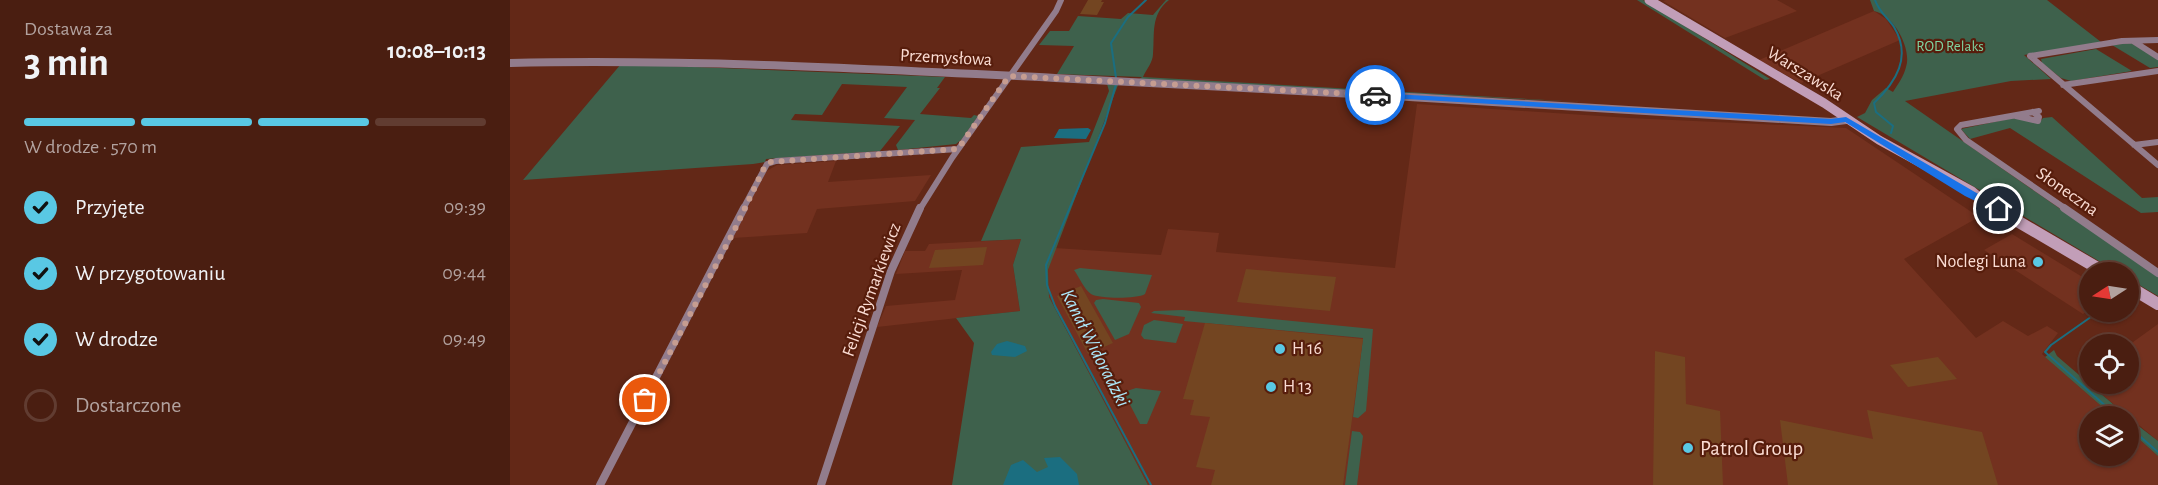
<!DOCTYPE html>
<html lang="pl">
<meta charset="utf-8">
<style>
body{margin:0;font-family:"Alegreya Sans",sans-serif;background:#51271a;color:#f1f3f6;height:100vh;display:flex;flex-direction:column;font-size:22px;white-space:nowrap}
*{box-sizing:border-box;margin:0}
p{font-size:20px;color:#b2a29f}
.icon{flex:none;width:33px;height:33px;fill:none;stroke:currentColor;stroke-width:2;stroke-linecap:round;stroke-linejoin:round}
.map{position:relative;flex:1;overflow:hidden}
.drawer{display:flex;flex-direction:column;background:#4a1e11;width:510px}
.drawer>*{flex:none}
.needle{width:39px;rotate:258deg}
.fabs{position:absolute;left:1569px;top:262px;display:grid;gap:12px}
.fabs a{display:grid;place-items:center;width:60px;height:60px;border-radius:50%;background:#4a1e11;box-shadow:0 2px 4px #0004,0 0 0 2px #613c31;font-size:30px}
.pin{position:absolute;display:grid;place-items:center;width:51px;height:51px;color:#fff;margin:-26px;border:3px solid #fff;border-radius:50%;box-shadow:0 2px 6px #0007}
.courier{position:absolute;display:grid;place-items:center;width:60px;height:60px;margin:-30px;border:4px solid #1a73e8;border-radius:50%;background:#fff;color:#222;box-shadow:0 2px 8px #0007}
.headline em{font-style:normal;font-weight:600}
.headline div{display:flex;flex-direction:column-reverse}
.headline{display:flex;align-items:center;justify-content:space-between;height:102px;padding:0 24px}
h1{font-size:39px;font-weight:600;line-height:45px}
.bar{display:grid;grid-template-columns:repeat(4,1fr);gap:9px 6px;align-content:center;height:72px;padding:0 24px}
.bar i{height:8px;border-radius:4px;background:#613c31}
.bar .on{background:#59c8e4}
.bar p{grid-column:span 4}
ol{padding:0 24px;list-style:none}
li{display:flex;align-items:center;gap:18px;height:66px}
li p{margin-inline-start:auto}
li .icon{padding:6px;border-radius:50%;background:#59c8e4;color:#111;stroke-width:4}
li:last-child{color:#b2a29f}
li i{width:33px;height:33px;border:3px solid #613c31;border-radius:50%}
main{display:flex;flex:1;min-height:0}
.map>svg:first-child{display:block}
.built{fill:#73311f}
.green{fill:#3e614c}
.water{fill:#1b6e80}
.lines{fill:none;stroke-linecap:round;stroke-linejoin:round}
.stream{stroke:#1b6e80;stroke-width:2}
.building{fill:#734521}
.minor-far1{stroke:#927c8c;stroke-width:6}
.minor{stroke:#927c8c;stroke-width:8}
.tertiary{stroke:#927c8c;stroke-width:8}
.secondary-far1{stroke:#c29eb8;stroke-width:9}
.secondary{stroke:#c29eb8;stroke-width:12}
.route{fill:#1a73e8}
.done{stroke:#c69d91;stroke-width:6;stroke-dasharray:0 10.8}
.poi-dot{fill:#59c8e4;stroke:#571d0c;stroke-width:2}
.labels{text-anchor:middle;dominant-baseline:central;stroke-width:4.5;stroke-linejoin:round;paint-order:stroke}
.far-park-label{font-size:15px;fill:#7ed3a1;stroke:#571d0c}
.street-label{font-size:18px;fill:#fbdcd3;stroke:#571d0c}
.poi-label{font-size:18px;fill:#fbdcd3;stroke:#571d0c;text-anchor:start}
.water-label{font-size:20px;font-style:italic;fill:#ace9fb;stroke:#571d0c}
.near-poi-label{font-size:21px;fill:#fbdcd3;stroke:#571d0c;text-anchor:start}
</style>
<main>
<section class="drawer">
<div class="headline"><div><h1>3 min</h1><p>Dostawa za</p></div><em>10:08–10:13</em></div>
<div class="bar"><i class="on"></i><i class="on"></i><i class="on"></i><i></i><p>W drodze · 570 m</p></div>
<ol>
<li><svg class="icon" aria-label="check" viewBox="0 0 24 24"><path d="M5 12l5 5 9-10"/></svg>Przyjęte<p>09:39</p></li>
<li><svg class="icon" aria-label="check" viewBox="0 0 24 24"><path d="M5 12l5 5 9-10"/></svg>W przygotowaniu<p>09:44</p></li>
<li><svg class="icon" aria-label="check" viewBox="0 0 24 24"><path d="M5 12l5 5 9-10"/></svg>W drodze<p>09:49</p></li>
<li><i></i>Dostarczone</li>
</ol>
</section>
<div class="map">
<svg width="1648" height="485" viewBox="0 0 1648 485">
<rect width="100%" height="100%" fill="#632817"/>
<path class="built" d="M1156,0h111l20,11 -72,27 -62,-37z
M1364,11l12,8 14,21 -99,43 -42,-23z
M907,104l213,14 216,10 133,89 -75,42 72,79 27,-17 25,15 19,-10 11,7 -16,21 72,63h-24v39h38l1,-26 29,26v29h-1010l-99,-188 -1,-27 7,-22 106,7 7,-26 51,4 -3,19 179,16z
M326,161l-8,21 103,-7 -16,26 -98,8 -10,24 -74,5 32,-66 12,-7z
M1502,234l77,47v29l-6,4 -99,-64z
M511,239l-8,26 7,46 -143,16 9,-21 69,-6 7,-30 -66,4 9,-23h20l4,-7z
M1648,324v117l-76,-63 7,-5 1,11h38l1,-39z"/>
<path class="green" d="M656,0h3c-19,15 -14,34 -16,54 0,8 -7,16 -10,23l438,25 -443,-22 4,-3 -85,-3 17,-28 -35,-1 11,-14h19l9,-15 43,3 7,-6 25,2z
M1127,0h6l127,79 -5,1z
M1360,0h177l54,42 -77,13 27,24 -40,2 -106,20 253,176v19l-29,-17 -1,-6h-9l-262,-156 8,-4 7,-13 14,-12 7,4c5,-8 11,-16 13,-25 6,-18 -12,-52 -32,-56z
M1621,43l27,16v8l-8,1 -38,-23z
M1586,49l36,22 -61,10 -10,-3 -19,-15 -1,-4z
M111,64l324,13 -8,11h3l-20,26 51,4 3,-3 4,1 -16,23 -6,5 -58,6 -2,-5 19,-25 -31,-2 23,-31 -65,-3 -20,31 -27,-1 -4,6 109,6 -20,25 -114,8 -1,3 -12,2 -230,16z
M597,84l11,1 -70,185 1,27 99,188h-196l22,-142 -18,-25 64,-7 -7,-46 8,-26 -40,2 40,-94 68,-5 20,-51z
M1542,117l90,81 16,-1v15l-17,1 -131,-85 -40,11 -9,-10 52,-11 27,4 3,-4z
M570,268l72,7 -7,19c-8,5 -45,5 -54,0 -7,-5 -12,-17 -17,-24z
M593,299l36,4 2,4 -12,27 -14,6 -21,-37 2,-3z
M672,310l191,19 -7,82 -8,7 -5,-1 10,-79 -179,-17 1,-4 -34,-4 3,-2z
M644,320l29,4 -7,19 -32,-4 -3,-4 3,-10z
M1544,350l3,6 71,61h-14l-69,-60z
M626,388l25,3 -14,33h-7l-14,-27 1,-6z
M1618,418l30,23v15l-29,-26z
M842,431l8,1 3,4 -6,49h-12z"/>
<path class="water" d="M578,128l3,2 -5,9 -32,-1 5,-9z
M497,341l18,5 2,5 -12,6 -23,-2 -1,-3 6,-8z
M550,457l17,17 2,11h-76l8,-20 12,-5 14,12 11,-5 -4,-9z"/>
<g class="lines">
<path class="stream" d="M1365,0c4,12 13,18 19,27 18,30 2,55 -20,76l2,9 17,14 -2,7
M606,78l-5,-35 17,-26 18,-17
M606,84l-11,39 -59,142 1,20 8,21 96,179
M1588,312l-47,33 -6,7 73,65
M1618,426l30,26"/>
</g>
<path class="building" d="M578,0h14l-1,2h3l-7,13 -17,-1z
M477,247l-4,18 -54,3 6,-18z
M736,269l90,8 -6,34 -93,-9z
M571,286l32,57 -25,11 -31,-58z
M695,323l158,16 -20,146h-132l4,-15 -19,-3 14,-50 -20,-2 4,-15 -11,-1z
M1145,351l30,6 1,47 34,7 3,74h-70z
M1428,357l19,22 -49,8 -18,-22z
M1357,410l115,22 16,53h-210l-8,-65 93,19z"/>
<g class="lines">
<path class="minor-far1" d="M1623,41l25,16
M1520,56l128,109
M1520,56l92,-15 36,-1
M1553,85l95,-14
M1529,111l-78,14 -4,4 9,11 100,69
M1506,116l22,5 1,-4 -6,-5
M1624,145l24,-3
M233,209l24,-45 9,-3 182,-12
M410,209l32,-51 104,-147 5,-11"/>
<path class="minor" d="M1554,208l94,65
M90,485l144,-277
M311,485l70,-214 29,-63"/>
<path class="tertiary" d="M0,63c182,-4 363,6 545,15 259,13 517,28 776,44l15,-2"/>
<path class="secondary-far1" d="M1139,0l175,103 55,37 93,51 12,10
M1470,199l17,10"/>
<path class="secondary" d="M1485,208l111,65
M1618,286l30,18"/>
</g>
<path class="route" d="M865,93l456,26 15,-2 158,92 -8,2 -31,-15 -120,-74 -14,2 -459,-27 -1,-2z"/>
<g class="lines">
<path class="done" d="M135,400l89,-169 29,-61 7,-8 188,-13 51,-73 366,19"/>
</g>
<g class="poi-dot">
<circle cx="1528" cy="262" r="6"/>
<circle cx="770" cy="349" r="6"/>
<circle cx="761" cy="387" r="6"/>
<circle cx="1178" cy="448" r="6"/>
</g>
<g class="labels">
<g class="far-park-label">
<text x="1440" y="46">ROD Relaks</text>
</g>
<g class="street-label">
<text transform="translate(436 58) rotate(3)">Przemysłowa</text>
<text transform="translate(1295 74) rotate(32)">Warszawska</text>
<text transform="translate(1557 192) rotate(35)">Słoneczna</text>
<text transform="translate(362 290) rotate(-70)">Felicji Rymarkiewicz</text>
</g>
<g class="poi-label">
<text x="1516" y="262" text-anchor="end">Noclegi Luna</text>
<text x="782" y="349">H 16</text>
<text x="773" y="387">H 13</text>
</g>
<g class="water-label">
<text transform="translate(585 348) rotate(63)">Kanał Widoradzki</text>
</g>
<g class="near-poi-label">
<text x="1190" y="448">Patrol Group</text>
</g>
</g>
</svg>
<div class="fabs">
<a><svg class="needle" viewBox="-14 -14 28 28"><path d="M0-13l5 13h-10z" fill="#e53935"/><path d="M0 13l5-13h-10z" fill="#b2a29f"/></svg></a>
<a><svg class="icon" aria-label="locate" viewBox="0 0 24 24"><circle cx="12" cy="12" r="6"/><path d="M12 2v4M12 18v4M2 12h4M18 12h4"/></svg></a>
<a><svg class="icon" aria-label="layers" viewBox="0 0 24 24"><path d="M12 4l9 5-9 5-9-5zM3 14l9 5 9-5"/></svg></a>
</div>
<div class="pin" style="left:135px;top:400px;background:#ea580c"><svg class="icon" aria-label="bag" viewBox="0 0 24 24"><path d="M5 8h14l-1 12H6zM9 8a3 3 0 0 1 6 0"/></svg></div>
<div class="pin" style="left:1489px;top:209px;background:#1f2937"><svg class="icon" aria-label="home" viewBox="0 0 24 24"><path d="M3 11l9-7 9 7M6 9v11h12V9"/></svg></div>
<div class="courier" style="left:865px;top:95px"><svg class="icon" aria-label="car" viewBox="0 0 24 24"><path d="M5 17H2v-5l4-1 3-4h7l3 4 3 1v5h-3M9 17h6M6 11h13"/><circle cx="7" cy="17" r="2"/><circle cx="17" cy="17" r="2"/></svg></div>
</div>
</main>
